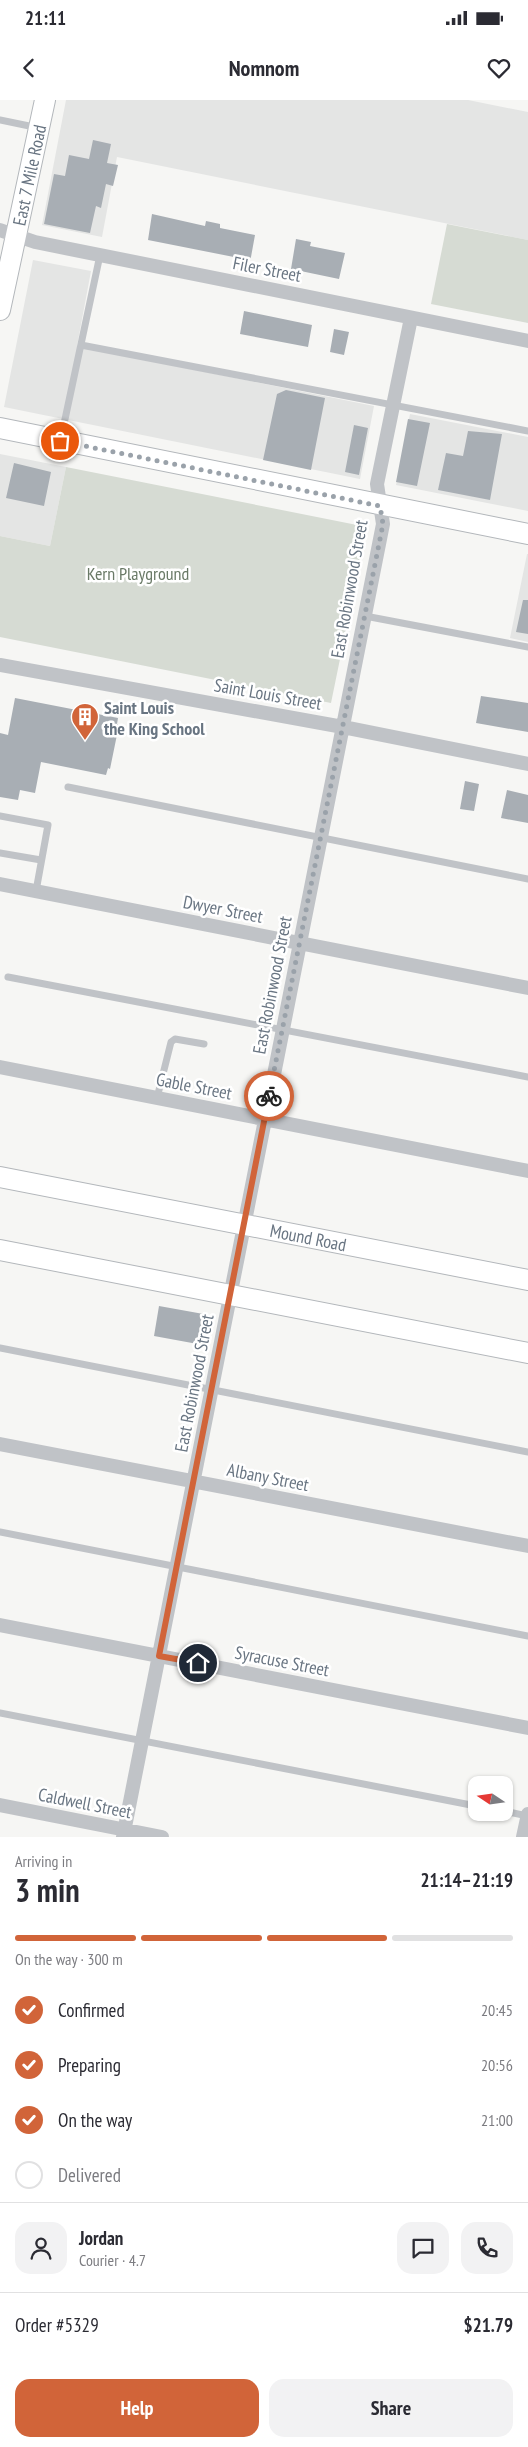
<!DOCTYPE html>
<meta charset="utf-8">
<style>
body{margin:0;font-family:"PT Sans Narrow",sans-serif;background:#f2f2f3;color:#2b2b33;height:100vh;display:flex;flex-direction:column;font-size:19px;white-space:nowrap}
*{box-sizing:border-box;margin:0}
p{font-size:16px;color:#7c7c81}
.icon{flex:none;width:28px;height:28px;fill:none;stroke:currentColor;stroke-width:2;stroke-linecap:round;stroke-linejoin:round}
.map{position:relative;height:1737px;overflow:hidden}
.sheet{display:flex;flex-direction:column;background:#fff;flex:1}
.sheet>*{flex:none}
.needle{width:32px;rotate:283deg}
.fabs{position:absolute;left:468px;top:1676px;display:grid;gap:10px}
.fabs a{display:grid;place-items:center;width:45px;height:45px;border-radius:10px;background:#fff;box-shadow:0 1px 4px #0004;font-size:25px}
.pin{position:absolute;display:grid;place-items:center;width:42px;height:42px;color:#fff;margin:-21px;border:2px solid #fff;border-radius:50%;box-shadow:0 1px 5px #0007}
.courier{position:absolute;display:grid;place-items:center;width:50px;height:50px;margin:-25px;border:4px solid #d16439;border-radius:50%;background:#fff;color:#222;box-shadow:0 1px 6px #0007}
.overview em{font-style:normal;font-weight:700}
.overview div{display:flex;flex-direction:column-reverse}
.overview{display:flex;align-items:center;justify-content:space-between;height:85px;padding:0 15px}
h1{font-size:32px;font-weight:700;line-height:38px}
.bar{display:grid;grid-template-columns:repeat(4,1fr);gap:8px 5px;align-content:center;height:60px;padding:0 15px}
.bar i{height:6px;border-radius:4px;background:#e1e1e2}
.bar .on{background:#d16439}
.bar p{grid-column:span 4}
.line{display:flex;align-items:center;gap:12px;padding:0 15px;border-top:1px solid #e1e1e2}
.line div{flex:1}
.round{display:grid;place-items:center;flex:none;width:52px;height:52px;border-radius:15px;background:#f2f2f3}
ol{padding:0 15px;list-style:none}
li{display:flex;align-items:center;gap:15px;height:55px}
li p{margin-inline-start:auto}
li .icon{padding:5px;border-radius:50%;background:#d16439;color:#fff;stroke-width:4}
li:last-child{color:#7c7c81}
li i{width:28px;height:28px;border:2px solid #e1e1e2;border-radius:50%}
.button{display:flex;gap:10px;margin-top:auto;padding:10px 15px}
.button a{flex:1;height:58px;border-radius:15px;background:#d16439;color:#fff;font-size:20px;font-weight:700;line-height:58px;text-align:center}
.button a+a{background:#f2f2f3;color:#2b2b33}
.status{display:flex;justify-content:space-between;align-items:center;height:35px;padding:0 25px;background:#fff;direction:ltr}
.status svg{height:14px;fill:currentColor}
header{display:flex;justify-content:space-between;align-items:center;height:65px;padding:0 15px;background:#fff;font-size:22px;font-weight:700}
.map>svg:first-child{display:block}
.built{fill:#e4e5e4}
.green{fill:#d6dbd3}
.building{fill:#a8aeb4}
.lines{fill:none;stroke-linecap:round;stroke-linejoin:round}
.secondary-casing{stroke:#b3b7bb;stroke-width:22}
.lane{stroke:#c0c3c7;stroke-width:7}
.street{stroke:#c0c3c7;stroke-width:14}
.secondary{stroke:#fff;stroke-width:20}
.done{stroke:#9aa2aa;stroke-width:5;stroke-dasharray:0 9}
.route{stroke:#d16439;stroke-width:6}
.labels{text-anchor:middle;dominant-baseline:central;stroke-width:5;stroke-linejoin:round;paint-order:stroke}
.street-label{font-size:18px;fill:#697582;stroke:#fff}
.park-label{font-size:18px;fill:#6a7a67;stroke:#fff}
.poi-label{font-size:18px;font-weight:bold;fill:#697582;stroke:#fff;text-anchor:start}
</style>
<div class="status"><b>21:11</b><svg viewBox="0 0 49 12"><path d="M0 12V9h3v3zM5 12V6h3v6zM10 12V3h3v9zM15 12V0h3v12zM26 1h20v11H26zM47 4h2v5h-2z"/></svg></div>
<header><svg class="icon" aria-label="back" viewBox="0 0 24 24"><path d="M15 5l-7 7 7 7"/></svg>Nomnom<svg class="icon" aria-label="heart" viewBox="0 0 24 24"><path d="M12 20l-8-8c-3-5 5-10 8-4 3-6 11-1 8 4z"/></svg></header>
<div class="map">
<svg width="528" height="1737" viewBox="0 0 528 1737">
<rect width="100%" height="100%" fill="#f6f6f4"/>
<path class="built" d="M66,0h402l60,12v128l-411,-83 -15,80 -60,-12z
M33,160l58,11 -14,75 297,60 -14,73 -356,-72z
M410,314l118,23v74l-132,-26z
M0,354l66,13 -16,79 -50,-10z
M527,454h1v88l-18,-4z"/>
<path class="green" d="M447,124l81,16v83l-97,-19z
M66,367l301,60 -36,176 -331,-66v-101l50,10z"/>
<path class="building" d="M93,40l18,4 -4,19 11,2 -5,21 -7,-2 -5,24 -5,-2 -6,27 -46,-9 10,-50 11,2 4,-21 20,4z
M152,114l53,12 1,-5 14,3v4l35,7 -4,22 -2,3 -101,-20z
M296,139l15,3 -1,4 35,7 -6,26 -48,-10z
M244,211l68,14 -4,22 -68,-13z
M334,229l15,3 -5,23 -14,-3z
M286,290l39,8 -14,72 -48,-10 14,-66z
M408,319l22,4 -13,63 -21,-4z
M354,325l14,3 -9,47 -14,-3z
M468,331l34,3 -12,66 -52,-10 8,-37 17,3z
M14,363l37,9 -7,34 -38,-8z
M523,500h5v34l-12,-2z
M481,596l47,7v29l-52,-9z
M15,598l103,20 -1,6 2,1 -9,44 -2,-1 -2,7 -65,-13 -6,31 -15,-3 -2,10 -18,-3v-64l8,2z
M465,681l14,3 -5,27 -14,-2z
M507,690l21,5v28l-27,-5z
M159,1206l50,9 -6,30 -49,-9z"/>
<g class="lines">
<defs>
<g id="secondary">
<path id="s1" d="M0,210l45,-210"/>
<path d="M0,328l528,106"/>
<path id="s2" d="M0,1077l528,103"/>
<path d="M0,1150l528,103"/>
</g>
</defs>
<use href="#secondary" class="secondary-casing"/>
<path class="lane" d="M0,20l39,8
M81,245l447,86
M61,338l39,-183
M365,516l163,31
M68,687l460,92
M0,716l48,9 -12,66
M0,753l41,7
M8,877l520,100
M157,998l14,-56 4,-3 29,5
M0,1248l528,104
M0,1432l528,104
M0,1613l476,93
M504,1711l24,5"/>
<path class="street" d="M0,130l35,12 493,99
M0,565l343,62 185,37
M0,784l528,104
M0,967l528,104
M0,1344l528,102
M0,1525l528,103
M0,1705l162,32
M123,1737l260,-1313 -6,-40 34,-166
M523,1737l5,-23"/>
<use href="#secondary" class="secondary"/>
</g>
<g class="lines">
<path class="done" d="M60,341l320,65 3,18 -114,572"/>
<path class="route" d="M198,1563l-39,-7 110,-560"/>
</g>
<defs>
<symbol id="building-pin" viewBox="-11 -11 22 30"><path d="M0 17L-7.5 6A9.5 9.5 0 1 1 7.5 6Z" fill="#d16439" stroke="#fff"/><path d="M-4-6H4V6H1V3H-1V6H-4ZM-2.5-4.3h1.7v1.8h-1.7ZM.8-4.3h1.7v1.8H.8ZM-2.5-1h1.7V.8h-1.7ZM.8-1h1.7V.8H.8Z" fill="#fff"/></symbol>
</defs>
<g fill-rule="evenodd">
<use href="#building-pin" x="69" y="601" width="32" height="43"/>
</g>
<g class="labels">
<g class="street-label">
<text stroke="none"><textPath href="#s1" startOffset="138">East 7 Mile Road</textPath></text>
<text transform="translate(267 169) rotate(11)">Filer Street</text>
<text transform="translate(349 489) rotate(-80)">East Robinwood Street</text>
<text transform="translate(268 594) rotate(10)">Saint Louis Street</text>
<text transform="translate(223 809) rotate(11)">Dwyer Street</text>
<text transform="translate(272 885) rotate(-79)">East Robinwood Street</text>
<text transform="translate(194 986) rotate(11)">Gable Street</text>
<text stroke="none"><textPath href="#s2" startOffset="314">Mound Road</textPath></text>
<text transform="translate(194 1283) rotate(-79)">East Robinwood Street</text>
<text transform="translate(268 1377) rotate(11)">Albany Street</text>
<text transform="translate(282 1561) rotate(11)">Syracuse Street</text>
<text transform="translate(85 1703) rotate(11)">Caldwell Street</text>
</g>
<g class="park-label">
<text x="138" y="473">Kern Playground</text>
</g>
<g class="poi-label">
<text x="104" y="607">Saint Louis<tspan x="104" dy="21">the King School</tspan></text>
</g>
</g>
</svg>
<div class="fabs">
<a><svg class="needle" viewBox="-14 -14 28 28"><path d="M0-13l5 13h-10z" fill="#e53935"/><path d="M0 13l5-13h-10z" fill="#7c7c81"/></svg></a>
</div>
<div class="pin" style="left:60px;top:341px;background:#ea580c"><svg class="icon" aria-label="bag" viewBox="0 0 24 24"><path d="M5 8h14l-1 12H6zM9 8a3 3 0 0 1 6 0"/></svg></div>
<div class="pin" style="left:198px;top:1563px;background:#1f2937"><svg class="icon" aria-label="home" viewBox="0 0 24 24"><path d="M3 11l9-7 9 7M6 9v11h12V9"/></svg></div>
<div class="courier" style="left:269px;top:996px"><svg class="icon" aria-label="bike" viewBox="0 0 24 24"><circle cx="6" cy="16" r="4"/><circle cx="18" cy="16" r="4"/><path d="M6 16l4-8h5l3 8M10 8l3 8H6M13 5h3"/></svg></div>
</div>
<section class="sheet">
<div class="overview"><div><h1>3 min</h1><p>Arriving in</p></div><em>21:14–21:19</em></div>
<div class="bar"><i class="on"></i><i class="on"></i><i class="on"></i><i></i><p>On the way · 300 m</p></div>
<ol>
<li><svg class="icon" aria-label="check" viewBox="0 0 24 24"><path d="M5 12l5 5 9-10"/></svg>Confirmed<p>20:45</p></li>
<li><svg class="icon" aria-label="check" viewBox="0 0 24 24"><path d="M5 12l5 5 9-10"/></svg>Preparing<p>20:56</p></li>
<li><svg class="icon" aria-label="check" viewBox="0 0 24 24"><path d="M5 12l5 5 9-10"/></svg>On the way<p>21:00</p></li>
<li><i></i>Delivered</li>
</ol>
<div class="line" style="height:90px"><a class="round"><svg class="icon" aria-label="person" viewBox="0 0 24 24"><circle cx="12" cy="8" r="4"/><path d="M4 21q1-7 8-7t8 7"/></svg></a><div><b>Jordan</b><p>Courier · 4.7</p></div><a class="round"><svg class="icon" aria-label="chat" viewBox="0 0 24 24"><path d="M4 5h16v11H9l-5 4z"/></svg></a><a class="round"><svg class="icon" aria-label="phone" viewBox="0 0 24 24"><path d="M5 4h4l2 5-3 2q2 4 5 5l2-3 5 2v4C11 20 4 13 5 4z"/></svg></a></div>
<div class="line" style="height:65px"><div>Order #5329</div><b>$21.79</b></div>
<div class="button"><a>Help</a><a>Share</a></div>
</section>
